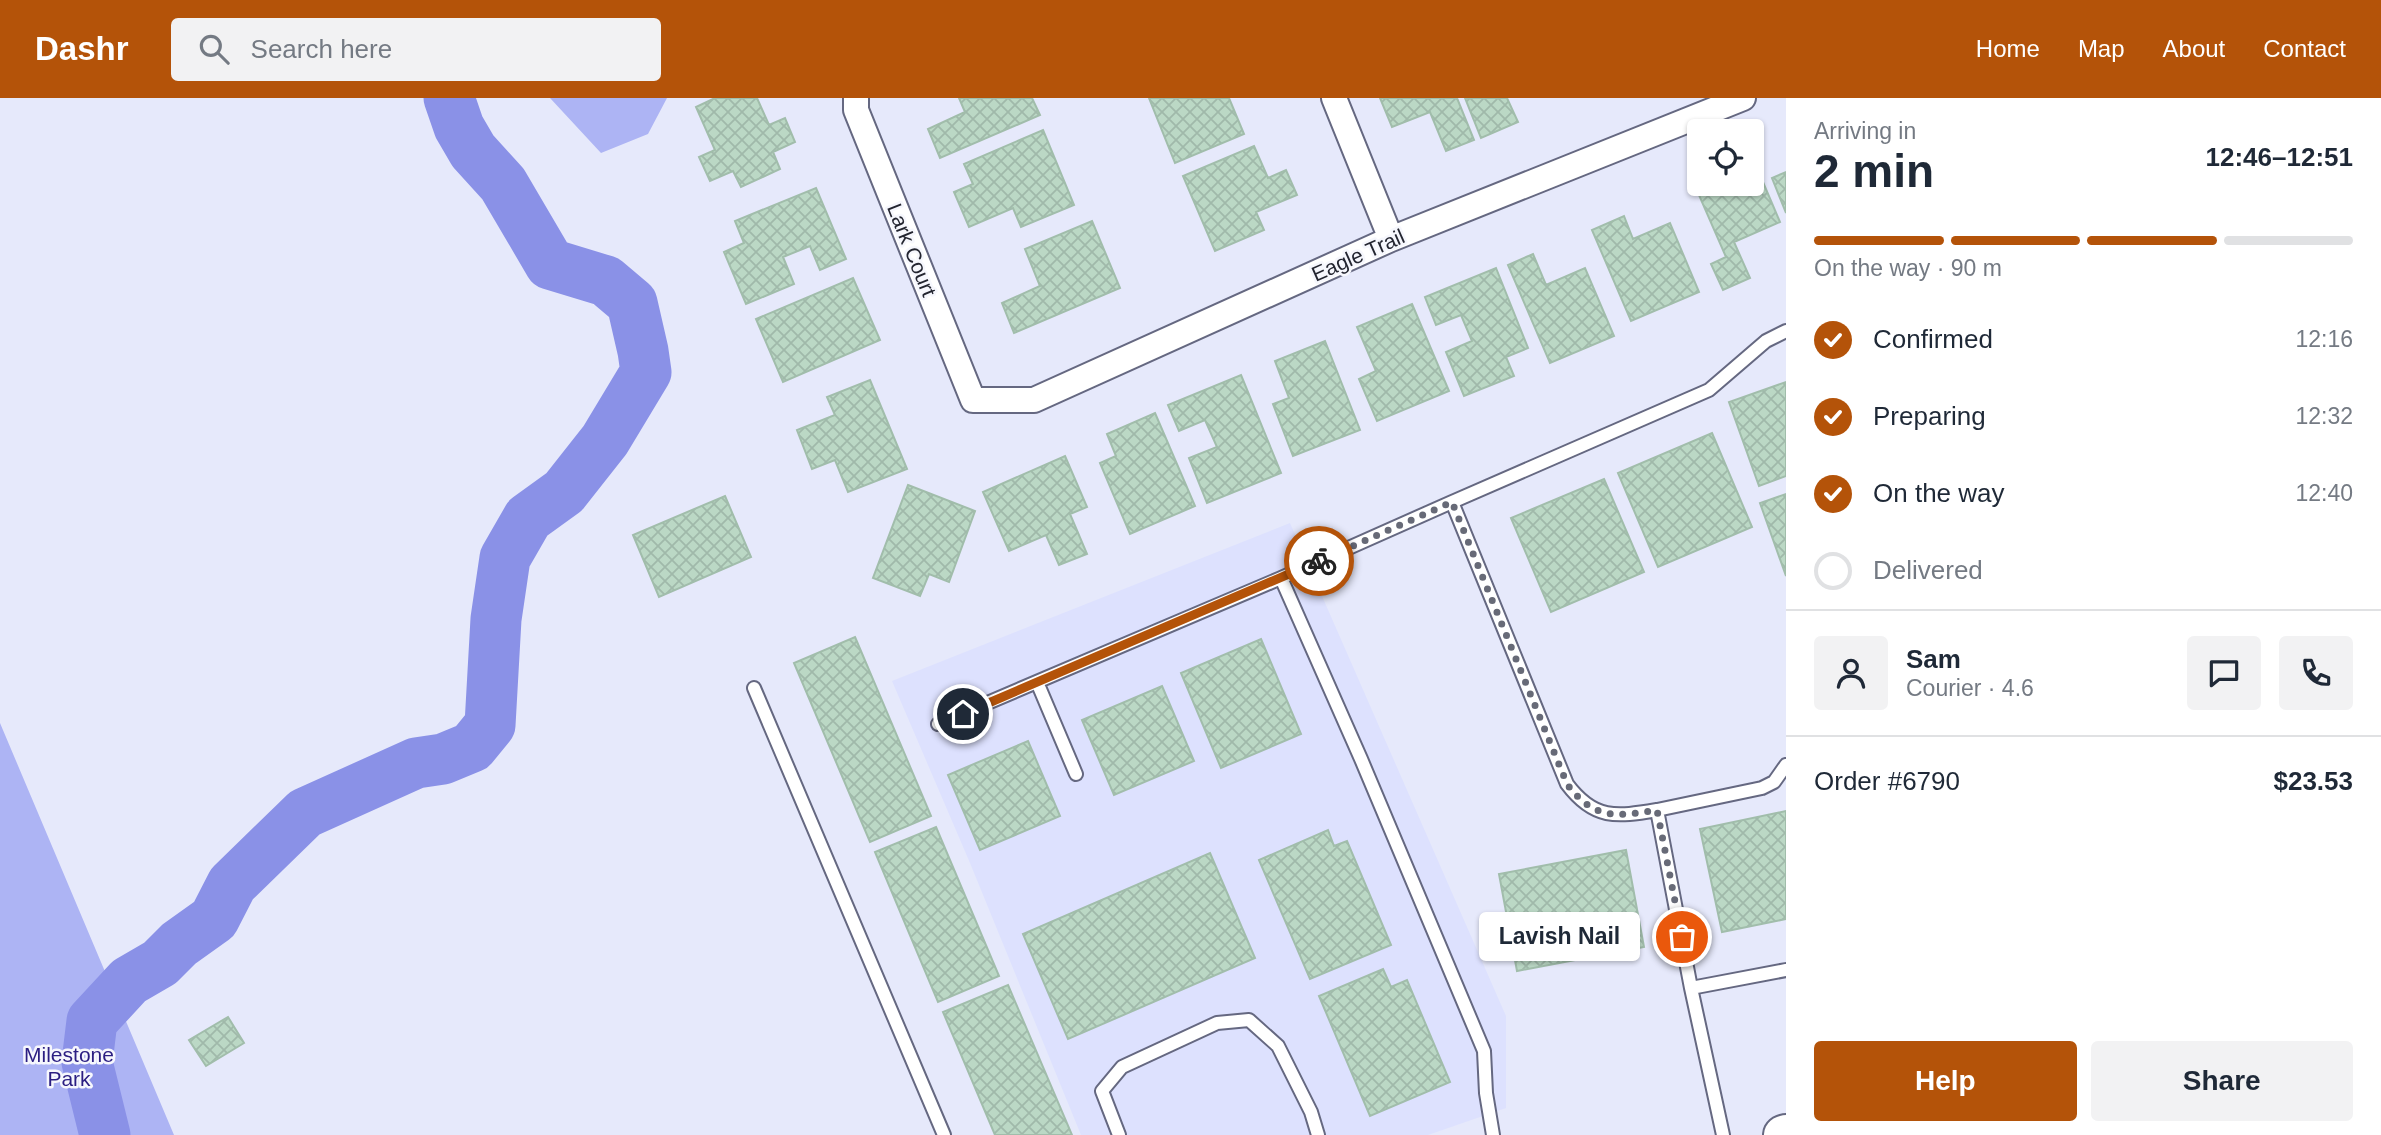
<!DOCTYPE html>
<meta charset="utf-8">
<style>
body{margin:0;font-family:Arial,sans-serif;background:#f2f2f3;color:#1f2937;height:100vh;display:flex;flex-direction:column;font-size:26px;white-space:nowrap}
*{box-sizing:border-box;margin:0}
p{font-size:23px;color:#747a83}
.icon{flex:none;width:38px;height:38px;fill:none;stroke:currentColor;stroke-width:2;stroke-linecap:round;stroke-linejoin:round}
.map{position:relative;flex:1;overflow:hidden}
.details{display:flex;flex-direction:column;background:#fff;width:595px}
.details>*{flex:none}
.fabs{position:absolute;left:1687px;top:21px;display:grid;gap:14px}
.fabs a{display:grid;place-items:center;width:77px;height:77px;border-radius:7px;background:#fff;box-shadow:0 2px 5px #0004;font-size:35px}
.pin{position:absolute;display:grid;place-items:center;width:60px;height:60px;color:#fff;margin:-30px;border:4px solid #fff;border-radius:50%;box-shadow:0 2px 7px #0007}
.courier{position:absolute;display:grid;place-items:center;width:70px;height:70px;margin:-35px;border:5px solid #b45309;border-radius:50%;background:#fff;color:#222;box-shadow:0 2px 9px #0007}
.bubble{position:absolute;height:49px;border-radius:7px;background:#fff;box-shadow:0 2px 5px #0004;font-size:23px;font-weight:600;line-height:49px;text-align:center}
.overview em{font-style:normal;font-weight:600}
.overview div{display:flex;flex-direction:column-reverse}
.overview{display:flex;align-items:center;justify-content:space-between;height:119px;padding:0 28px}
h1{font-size:46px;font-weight:600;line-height:52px}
.bar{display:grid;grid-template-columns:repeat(4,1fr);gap:10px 7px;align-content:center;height:84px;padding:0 28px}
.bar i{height:9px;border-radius:5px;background:#e0e1e3}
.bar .selected{background:#b45309}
.bar p{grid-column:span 4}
.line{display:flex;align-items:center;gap:18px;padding:0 28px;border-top:2px solid #e0e1e3}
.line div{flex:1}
.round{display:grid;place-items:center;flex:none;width:74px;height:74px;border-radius:7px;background:#f2f2f3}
ol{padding:0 28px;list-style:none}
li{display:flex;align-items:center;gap:21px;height:77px}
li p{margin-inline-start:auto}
li .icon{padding:7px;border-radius:50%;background:#b45309;color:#fff;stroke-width:4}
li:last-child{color:#747a83}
li i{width:38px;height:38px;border:4px solid #e0e1e3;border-radius:50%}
.primary-button{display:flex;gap:14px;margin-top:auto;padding:14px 28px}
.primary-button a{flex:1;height:80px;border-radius:7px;background:#b45309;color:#fff;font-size:28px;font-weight:600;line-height:80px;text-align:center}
.primary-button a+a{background:#f2f2f3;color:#1f2937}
header{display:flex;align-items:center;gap:42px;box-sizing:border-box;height:98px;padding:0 35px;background:#b45309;color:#fff}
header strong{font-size:33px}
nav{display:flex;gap:38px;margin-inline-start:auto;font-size:24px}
.search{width:490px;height:63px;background:#f2f2f3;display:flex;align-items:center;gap:18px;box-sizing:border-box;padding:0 24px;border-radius:7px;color:#747a83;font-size:26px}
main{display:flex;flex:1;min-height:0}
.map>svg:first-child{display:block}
.built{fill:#dde1fe}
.green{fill:#adb4f4}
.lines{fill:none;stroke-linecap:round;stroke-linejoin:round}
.river{stroke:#8a91e7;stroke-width:51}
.building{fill:url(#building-cross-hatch);stroke:#a1bdab;stroke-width:2}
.service-casing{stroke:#656881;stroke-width:16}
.minor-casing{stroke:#656881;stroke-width:28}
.primary-casing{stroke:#656881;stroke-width:42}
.service{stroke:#fff;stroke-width:12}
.minor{stroke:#fff;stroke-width:24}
.primary{stroke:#fff;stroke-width:38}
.done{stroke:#676a77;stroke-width:7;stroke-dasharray:0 12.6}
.route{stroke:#b45309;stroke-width:9}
.labels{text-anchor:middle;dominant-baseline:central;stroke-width:5;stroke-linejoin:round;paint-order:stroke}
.street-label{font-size:21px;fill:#232530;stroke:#f6f7fd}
.park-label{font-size:21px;fill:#2b1e82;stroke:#f6f7fd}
</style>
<header>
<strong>Dashr</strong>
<div class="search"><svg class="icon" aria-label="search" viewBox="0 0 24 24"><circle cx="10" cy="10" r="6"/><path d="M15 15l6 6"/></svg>Search here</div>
<nav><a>Home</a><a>Map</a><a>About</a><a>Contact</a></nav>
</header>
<main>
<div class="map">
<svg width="1786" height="1037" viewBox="0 0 1786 1037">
<defs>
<pattern id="building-cross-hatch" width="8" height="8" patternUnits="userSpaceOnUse" patternTransform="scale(1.75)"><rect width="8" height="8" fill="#bbd8c5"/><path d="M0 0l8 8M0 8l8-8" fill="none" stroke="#a0b9aa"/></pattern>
</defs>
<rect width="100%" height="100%" fill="#e6e9fb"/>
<path class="built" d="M1290,425l216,493v92l-78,27h-347l-111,-272 -78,-182z"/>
<path class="green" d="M550,0h117l-19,36 -47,19z
M0,625l174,412h-174z"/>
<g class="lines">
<path class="river" d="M105,1037l-18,-73 5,-41 37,-40 31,-18 19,-19 35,-25 18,-35 73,-71 111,-50 27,-4 29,-12 18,-22 6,-106 9,-61 23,-40 36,-26 41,-52 41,-68 -3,-21 -11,-48 -26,-22 -56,-17 -47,-80 -30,-33 -14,-24 -10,-29"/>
</g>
<path class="building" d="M715,0h42l12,27 16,-7 10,24 -22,10 7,17 -39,18 -8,-16 -23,10 -11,-24 16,-7 -19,-43z
M959,0h73l8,17 -100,43 -12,-29 37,-17z
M1149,0h80l15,36 -69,29z
M1380,0h77l17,42 -28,11 -16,-39 -38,15z
M1465,0h42l11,24 -37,16z
M1043,32l31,75 -53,22 -8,-19 -44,19 -15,-35 19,-8 -9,-20z
M1254,48l14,32 18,-8 11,25 -41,17 8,18 -49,21 -32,-75z
M1754,63l26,61 -46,20 16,36 -27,12 -12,-26 15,-7 -31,-71 7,-2h50v-22z
M1786,74v41l-14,-35z
M816,90l30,71 -26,11 -10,-24 -27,11 11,27 -48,20 -22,-52 20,-9 -9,-22z
M1624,118l9,23 37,-16 29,69 -68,29 -39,-91z
M1092,123l28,67 -106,45 -12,-30 38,-17 -15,-37z
M1533,156l13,31 39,-17 29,68 -64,27 -42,-98z
M1496,170l32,80 -22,9 8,19 -50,20 -18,-44 26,-11 -11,-26 -25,10 -11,-28z
M853,180l27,62 -97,42 -27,-63z
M1412,206l37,87 -72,30 -18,-42 17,-8 -19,-44z
M1325,243l35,89 -67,26 -20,-52 16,-6 -14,-37z
M1241,277l40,98 -74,30 -18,-45 28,-11 -12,-27 -26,11 -11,-26z
M870,282l37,89 -59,23 -13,-32 -23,9 -15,-39 38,-15 -8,-18z
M1786,284v94l-27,10 -30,-84z
M1155,315l40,93 -65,28 -30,-71 16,-7 -9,-22z
M1712,335l40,94 -94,40 -40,-94z
M1065,358l22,51 -17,7 17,40 -28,11 -13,-30 -37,16 -26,-59z
M1604,381l40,93 -93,40 -40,-94z
M908,387l67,26 -26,71 -20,-8 -9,22 -47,-18z
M1786,396v82l-26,-73z
M725,398l26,61 -92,40 -26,-62z
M855,539l76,179 -61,26 -76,-179z
M1261,541l40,95 -80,34 -40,-95z
M1162,588l32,75 -80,34 -32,-75z
M1028,643l32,75 -80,34 -32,-75z
M1786,713v108l-64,13 -22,-103z
M936,729l63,149 -61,26 -63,-150z
M1328,732l6,16 13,-5 44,104 -81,34 -51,-119z
M1626,752l18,97 -127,24 -18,-97z
M1210,755l45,105 -187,81 -45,-105z
M1383,871l8,18 16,-7 43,102 -80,34 -51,-120z
M1008,887l64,150h-77l-52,-123z
M228,919l16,26 -38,23 -17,-26z"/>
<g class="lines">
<defs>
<path id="service" d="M1281,480l171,-76
M1037,584l39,92
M754,590l190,447
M938,626l343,-146 80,181 123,292 2,42 7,42
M1657,712l105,-22 12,-6 12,-17
M1691,890l-34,-178c-41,7 -63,10 -90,-26l-115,-282 257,-112 57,-49 20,-10
M1119,1037l-17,-44 20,-24 95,-44 32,-3 29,26 33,66 7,23
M1723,1037l-32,-147 95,-18"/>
<path id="minor" d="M856,0v12l117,290h61l357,-161 352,-141
M1334,0l57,141"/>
<path id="primary" d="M1783,1037l3,-1"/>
</defs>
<use href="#service" class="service-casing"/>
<use href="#minor" class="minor-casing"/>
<use href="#primary" class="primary-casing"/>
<use href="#service" class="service"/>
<use href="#minor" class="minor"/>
<use href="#primary" class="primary"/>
</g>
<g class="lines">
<path class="done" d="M1319,463l133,-59 115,282c27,36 49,33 90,26l25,127"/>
<path class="route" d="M963,616l356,-153"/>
</g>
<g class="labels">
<g class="street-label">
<text transform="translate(912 152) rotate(68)">Lark Court</text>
<text transform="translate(1358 157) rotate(-24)">Eagle Trail</text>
</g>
<g class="park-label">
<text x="69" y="956">Milestone<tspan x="69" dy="24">Park</tspan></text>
</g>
</g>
</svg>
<div class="fabs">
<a><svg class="icon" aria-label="locate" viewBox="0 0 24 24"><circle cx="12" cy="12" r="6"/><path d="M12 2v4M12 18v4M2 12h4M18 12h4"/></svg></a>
</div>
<div class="pin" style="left:1682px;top:839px;background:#ea580c"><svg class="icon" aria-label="bag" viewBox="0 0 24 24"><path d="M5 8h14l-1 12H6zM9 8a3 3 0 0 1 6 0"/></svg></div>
<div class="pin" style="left:963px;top:616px;background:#1f2937"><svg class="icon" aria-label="home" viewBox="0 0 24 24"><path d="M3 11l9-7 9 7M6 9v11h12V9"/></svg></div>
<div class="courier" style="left:1319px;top:463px"><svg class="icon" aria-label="bike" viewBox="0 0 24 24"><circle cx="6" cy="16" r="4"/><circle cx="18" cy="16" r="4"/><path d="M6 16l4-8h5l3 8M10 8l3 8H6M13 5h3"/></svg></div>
<div class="bubble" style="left:1479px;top:814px;width:161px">Lavish Nail</div>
</div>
<section class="details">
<div class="overview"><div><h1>2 min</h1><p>Arriving in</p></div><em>12:46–12:51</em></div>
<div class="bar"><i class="selected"></i><i class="selected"></i><i class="selected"></i><i></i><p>On the way · 90 m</p></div>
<ol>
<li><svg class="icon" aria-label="check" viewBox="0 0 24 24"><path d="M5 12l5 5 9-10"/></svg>Confirmed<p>12:16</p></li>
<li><svg class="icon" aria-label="check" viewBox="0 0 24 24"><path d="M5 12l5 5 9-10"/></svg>Preparing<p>12:32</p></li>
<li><svg class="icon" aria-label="check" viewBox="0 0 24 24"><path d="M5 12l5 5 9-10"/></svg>On the way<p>12:40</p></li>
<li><i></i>Delivered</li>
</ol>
<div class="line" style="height:126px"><a class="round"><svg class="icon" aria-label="person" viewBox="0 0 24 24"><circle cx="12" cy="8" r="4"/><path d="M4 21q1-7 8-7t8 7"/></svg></a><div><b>Sam</b><p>Courier · 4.6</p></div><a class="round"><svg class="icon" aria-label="chat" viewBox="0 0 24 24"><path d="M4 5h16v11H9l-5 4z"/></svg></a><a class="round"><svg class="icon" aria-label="phone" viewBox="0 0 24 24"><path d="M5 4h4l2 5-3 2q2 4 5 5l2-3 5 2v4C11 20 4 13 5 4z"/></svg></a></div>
<div class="line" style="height:91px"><div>Order #6790</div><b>$23.53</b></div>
<div class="primary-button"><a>Help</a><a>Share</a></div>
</section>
</main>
